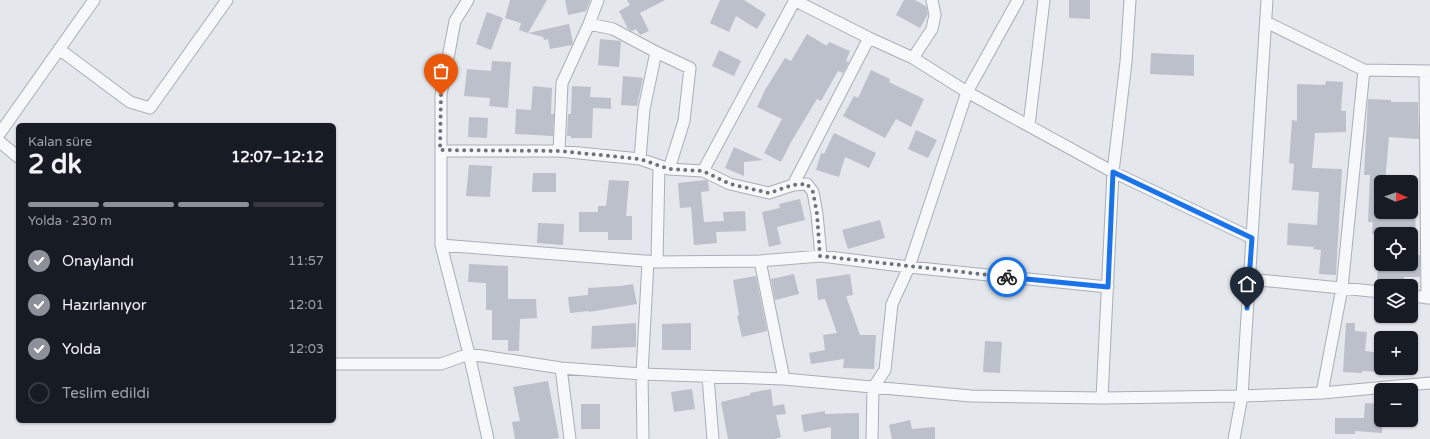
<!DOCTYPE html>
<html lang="tr">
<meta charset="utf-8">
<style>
body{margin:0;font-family:"Varela Round",sans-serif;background:#242831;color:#f1f3f6;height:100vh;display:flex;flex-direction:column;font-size:15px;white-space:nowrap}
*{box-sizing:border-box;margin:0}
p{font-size:13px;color:#9ea1a6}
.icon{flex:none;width:22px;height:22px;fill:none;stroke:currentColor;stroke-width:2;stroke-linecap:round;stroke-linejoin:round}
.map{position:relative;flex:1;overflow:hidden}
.details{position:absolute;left:16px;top:123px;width:320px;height:300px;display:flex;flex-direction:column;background:#171b24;border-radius:6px;box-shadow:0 1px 3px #0004}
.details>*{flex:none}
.needle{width:26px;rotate:92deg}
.buttons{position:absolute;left:1374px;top:175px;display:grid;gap:8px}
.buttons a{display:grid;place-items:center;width:44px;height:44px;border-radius:6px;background:#171b24;box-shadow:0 1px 3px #0004;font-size:20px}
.pin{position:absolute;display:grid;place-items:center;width:34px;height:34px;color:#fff;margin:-41px -17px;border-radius:50% 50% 50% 0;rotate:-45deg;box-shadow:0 0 4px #0007}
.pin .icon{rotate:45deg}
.courier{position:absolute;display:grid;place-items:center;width:40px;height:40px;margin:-20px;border:3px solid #1a73e8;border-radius:50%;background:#fff;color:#222;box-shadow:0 1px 5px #0007}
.summary em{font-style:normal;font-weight:700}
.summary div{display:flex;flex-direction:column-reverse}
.summary{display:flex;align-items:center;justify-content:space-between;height:68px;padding:0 12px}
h1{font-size:26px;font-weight:700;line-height:30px}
.bar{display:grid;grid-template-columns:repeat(4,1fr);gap:6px 4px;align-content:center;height:48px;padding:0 12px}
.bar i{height:5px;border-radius:3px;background:#363941}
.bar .current{background:#8c9099}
.bar p{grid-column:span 4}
ol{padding:0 12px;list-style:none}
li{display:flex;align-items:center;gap:12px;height:44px}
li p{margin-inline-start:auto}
li .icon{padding:4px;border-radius:50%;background:#8c9099;color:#fff;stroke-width:4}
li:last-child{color:#9ea1a6}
li i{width:22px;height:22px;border:2px solid #363941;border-radius:50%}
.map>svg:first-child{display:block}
.building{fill:#bbc0ca}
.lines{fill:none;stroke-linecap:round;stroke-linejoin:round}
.street-casing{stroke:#a9aeb7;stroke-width:13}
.street{stroke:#f7f8fa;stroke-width:11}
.done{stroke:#6c737f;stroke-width:4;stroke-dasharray:0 7.2}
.route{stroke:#1a73e8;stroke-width:5}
</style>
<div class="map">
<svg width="1430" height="439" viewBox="0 0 1430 439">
<rect width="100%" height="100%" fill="#e4e7ec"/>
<path class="building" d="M510,0h37l-19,33 -9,-3 2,-7 -16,-5z
M565,0h25v1l-4,10 -18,4z
M627,0h38l-25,13 9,18 -9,4 -4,-6 -4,2 -4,-2 -9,-18 11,-6z
M720,0h24l22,14 -9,15 -21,-13 -7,16 -19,-9z
M904,0h11l11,6 2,8 -8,14 -24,-13z
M1069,0h21v19l-21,-1z
M487,12l16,6 -12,32 -15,-6z
M569,24l4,19 -1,2 -22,4 -2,-10 -4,1 -1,-3 -15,-4z
M807,34l20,12 2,-4 21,9 -4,10 3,1 -6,11 -5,-2 -17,30 -4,-2 -26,43 -10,20 -17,-9 18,-34 -25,-12 8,-17 20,-32 6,3z
M600,39l21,2 -2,26 -21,-2z
M719,50l22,11 -7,15 -22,-10z
M1151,53l43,2v21l-44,-2z
M492,61l19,1 -3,46 -19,-2 1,-8 -26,-2 3,-27 24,2z
M871,70l19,9 -1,3 35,17 -13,28 -15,-8 -11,19 -42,-22 11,-20 4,2z
M623,76l20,2 -6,28 -16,-1z
M1326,81l17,1 -2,29h5v21l-31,1 -3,35 30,1 -6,106 -17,-1 2,-24 -8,-1 1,-2 -27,-2 1,-22 29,2 2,-33 -27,-2 2,-26 -5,-1 3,-43 5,1v-37l28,1z
M533,86l19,2 -1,26h3l-1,22 -38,-2 1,-25 15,1z
M572,86l19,1 -1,10 21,1v11l-18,-1 -1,30h-21v-2h-4l1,-22h3z
M1368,99l23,1v2h27l1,37 -30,-2 -4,45h-4v30h34l1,22h-44l1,-12h-5l2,-47h-6z
M469,117l19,1 -1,20 -19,-1z
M916,130l21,10 -9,18 -20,-9z
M834,133l42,20 -7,15 -24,-11 -6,20 -23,-7 5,-17 3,1z
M734,147l29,13 -19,2v14l-19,-8z
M469,165l23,1 -2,31 -24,-1z
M533,173h23v19h-24z
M609,180l20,1 -3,35h6v24h-24v-8h-29v-20h19v-6h8z
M706,180l2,1 1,10 -8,1 3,30 20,-1 -1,-9 22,-1 1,20 -30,1 1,11 -23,2 -3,-38 -11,1 -2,-25z
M800,199l5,21 -28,7 4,17 -12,3 -7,-35 18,-4 -1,-4z
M880,220l5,18 -37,11 -6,-19z
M538,223l26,1 -1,21 -26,-2z
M1411,255h9v22h-16v6l-27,-1 1,-18h33z
M469,264l39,2v33h28l1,19 -17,1 -1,32h-11v-11h-16v-30h-6v-27l-18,-1z
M794,274l5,20 -24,6 -4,-21z
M850,274l3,21 -7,1 14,39h16l-2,34 -31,-1 1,-9 -33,5 -2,-11 16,-3 -2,-15 14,-2 -12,-34 -7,1 -2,-21z
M756,276l11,55 -25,6 -5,-21 2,-1 -6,-35z
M633,284l4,20 -48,8v-1l-19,2 -2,-16 20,-2v-7l32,-2z
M636,323v24l-45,2 1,-23z
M691,323v27h-29v-26z
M1346,323h9v8l12,1 -2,19 16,2v19l-19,-1v2l-19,-1z
M985,341l17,1 -2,31 -17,-1z
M548,381l11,57 -7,1h-37l-3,-17 8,-1 -7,-34z
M692,389l3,20 -21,3 -3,-20z
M771,389l2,17 11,-2 2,10 -10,1 5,22 -6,2h-47l-7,-37 29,-7v-2z
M1365,403l16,1v16h2l-1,13 -27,-2v3h-20v-16h29z
M581,404h19v25h-19z
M825,411v3l34,-1v26h-28v-12l-27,5 -3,-17z
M910,420l2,9 23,-2v12h-43l-3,-14z"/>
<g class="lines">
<defs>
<path id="street" d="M468,0l-13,21 -14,74v150l28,109 19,85
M794,0l75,38 44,20 54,34 146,80 139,66
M1266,22l98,48 66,1
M589,24l24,5 43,23 34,16 -6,53 -15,48
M59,49l71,53 20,6 77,-108
M913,58l19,-29 3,-14 -3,-15
M1425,72l2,226
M1029,125l15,-125
M0,133l94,-133
M0,142l18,15
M441,151h118l81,8 29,10 34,2 27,13 39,9 24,-8 14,-1 6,8 4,22 4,42
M559,151l3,-68 27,-59 9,-24
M640,159l4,-50 12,-57
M703,171l92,-171
M793,185l76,-147
M441,245l216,17 103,-1 61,-5 88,11 199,20
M760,261l24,118
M657,262l2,-96
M1249,279l132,13
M1411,296l19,2
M334,364h107l28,-10 92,14 81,6 142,5 187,17 131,2 140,-2 80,-3 108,-10
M561,368l9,71
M708,377l5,62
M1322,393l20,-105 22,-218
M1102,398l11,-226 13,-110 4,-62
M643,439l-1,-65 6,-113
M872,439l1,-51 12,-18 7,-66 17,-37 58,-175 51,-92
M1234,439l8,-43 25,-396"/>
</defs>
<use href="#street" class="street-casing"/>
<use href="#street" class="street"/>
</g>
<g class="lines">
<path class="done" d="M441,95l-1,55 120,1 80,8 29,10 34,2 27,13 39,9 24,-8 14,-1 6,8 4,22 3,42 187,21"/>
<path class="route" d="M1007,277l101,10 5,-115 139,66 -5,70"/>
</g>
</svg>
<div class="buttons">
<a><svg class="needle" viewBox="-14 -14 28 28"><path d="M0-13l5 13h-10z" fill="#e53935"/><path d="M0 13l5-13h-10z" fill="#9ea1a6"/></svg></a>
<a><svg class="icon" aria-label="locate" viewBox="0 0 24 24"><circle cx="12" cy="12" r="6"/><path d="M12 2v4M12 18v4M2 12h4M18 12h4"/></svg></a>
<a><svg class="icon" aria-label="layers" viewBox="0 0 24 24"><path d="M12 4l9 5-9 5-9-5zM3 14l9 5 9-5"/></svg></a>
<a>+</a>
<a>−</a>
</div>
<div class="pin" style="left:441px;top:95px;background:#ea580c"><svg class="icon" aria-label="bag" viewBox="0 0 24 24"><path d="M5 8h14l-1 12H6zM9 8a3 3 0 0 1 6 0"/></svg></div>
<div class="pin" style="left:1247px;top:308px;background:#1f2937"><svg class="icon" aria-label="home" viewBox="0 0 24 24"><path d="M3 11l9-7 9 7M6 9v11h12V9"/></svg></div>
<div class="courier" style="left:1007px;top:277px"><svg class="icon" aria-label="bike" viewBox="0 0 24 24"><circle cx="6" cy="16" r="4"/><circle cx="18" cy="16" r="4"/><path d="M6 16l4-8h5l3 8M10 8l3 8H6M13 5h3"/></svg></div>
<section class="details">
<div class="summary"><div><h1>2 dk</h1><p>Kalan süre</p></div><em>12:07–12:12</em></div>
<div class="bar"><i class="current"></i><i class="current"></i><i class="current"></i><i></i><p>Yolda · 230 m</p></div>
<ol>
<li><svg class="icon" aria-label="check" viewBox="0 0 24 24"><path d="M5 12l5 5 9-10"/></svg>Onaylandı<p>11:57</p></li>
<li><svg class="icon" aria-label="check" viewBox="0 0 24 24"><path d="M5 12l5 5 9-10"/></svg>Hazırlanıyor<p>12:01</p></li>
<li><svg class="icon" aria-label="check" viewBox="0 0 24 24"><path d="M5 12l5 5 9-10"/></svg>Yolda<p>12:03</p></li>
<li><i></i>Teslim edildi</li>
</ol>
</section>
</div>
